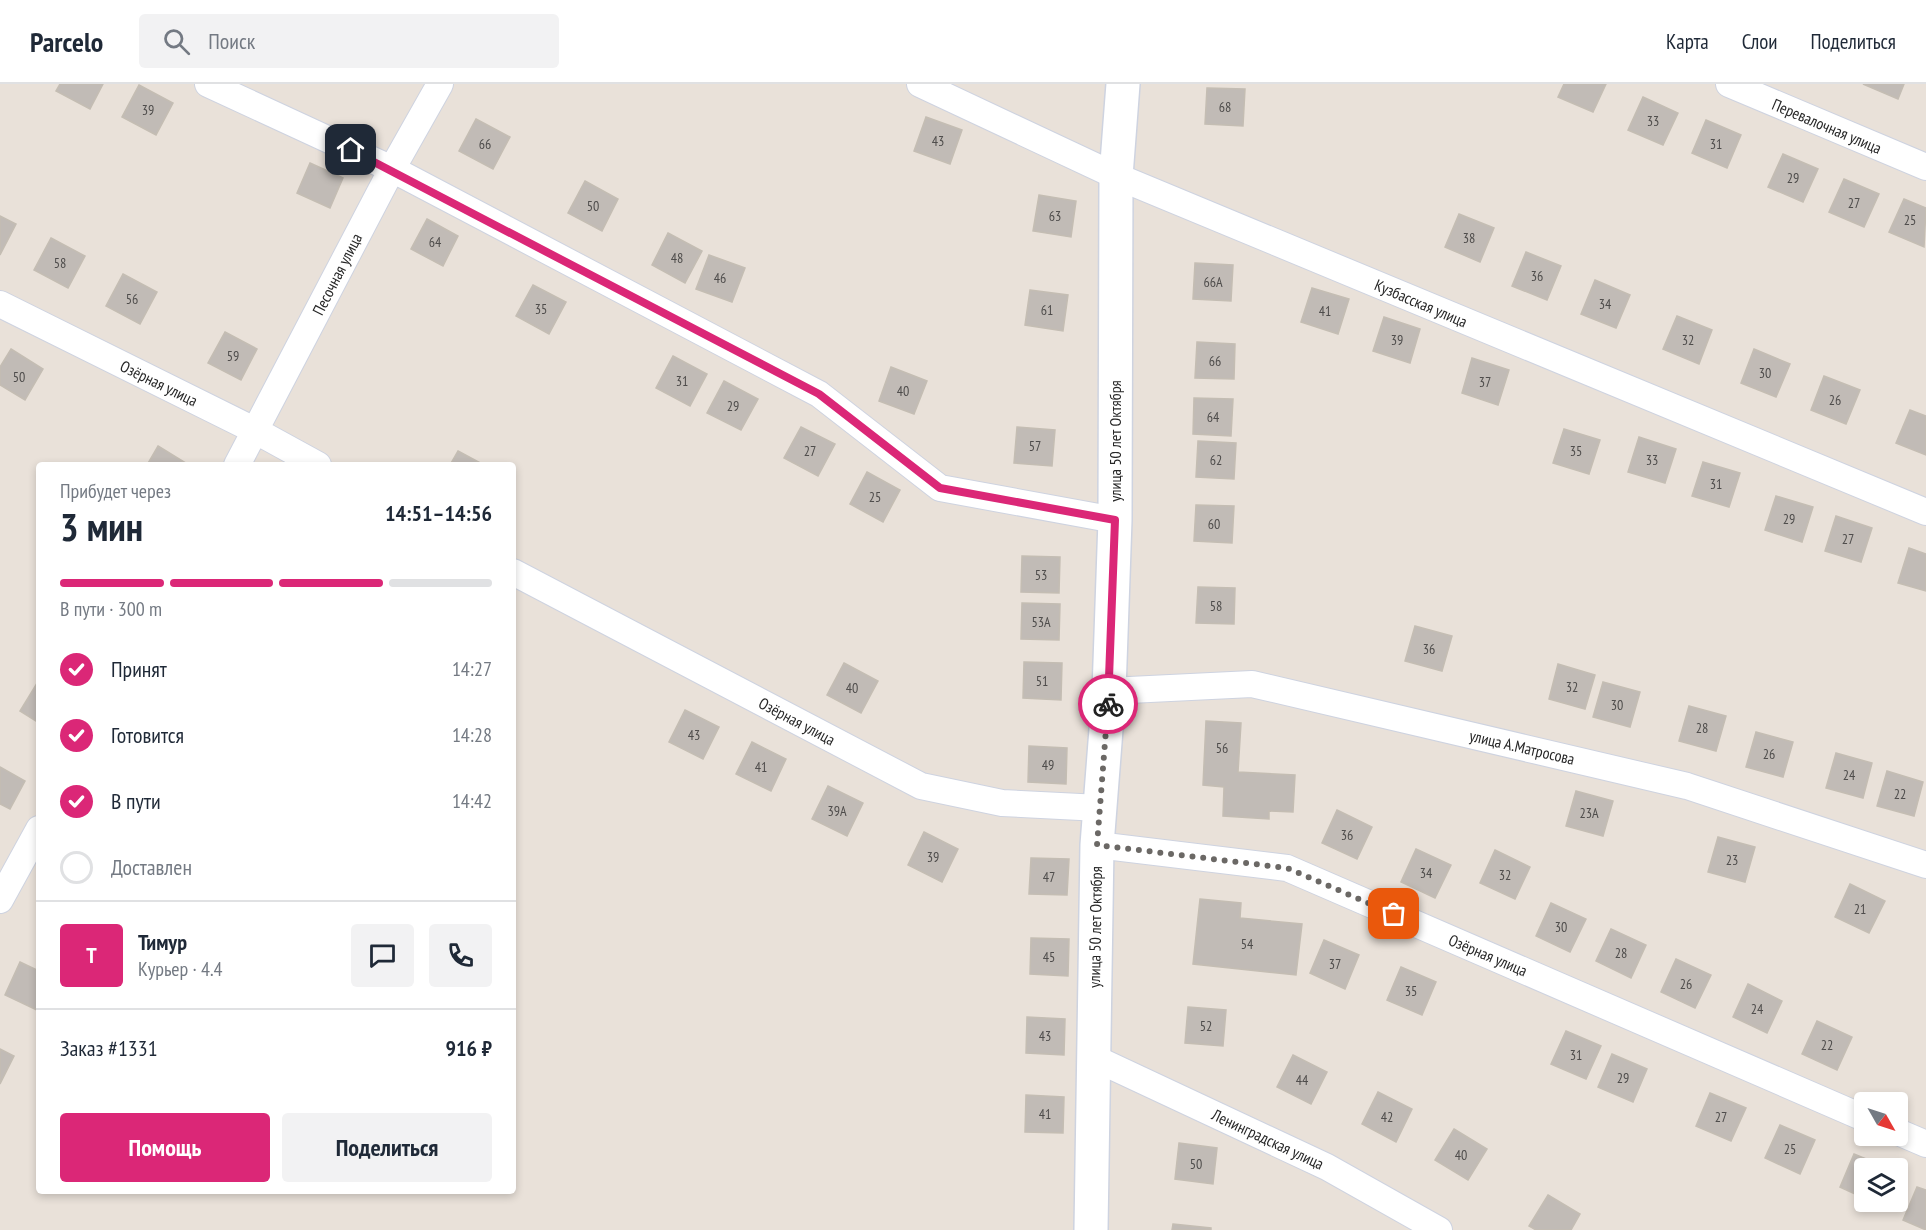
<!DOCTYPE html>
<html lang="ru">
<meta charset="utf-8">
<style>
body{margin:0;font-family:"PT Sans Narrow",sans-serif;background:#f2f2f3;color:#1f2937;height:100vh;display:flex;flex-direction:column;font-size:22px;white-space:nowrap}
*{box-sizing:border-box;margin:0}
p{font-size:20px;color:#747a83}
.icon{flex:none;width:33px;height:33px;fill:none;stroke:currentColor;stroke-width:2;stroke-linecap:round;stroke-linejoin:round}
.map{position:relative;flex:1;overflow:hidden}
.sheet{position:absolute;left:36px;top:378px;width:480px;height:732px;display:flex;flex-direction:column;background:#fff;border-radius:6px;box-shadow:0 3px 9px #0003}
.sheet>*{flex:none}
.needle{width:39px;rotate:129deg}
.buttons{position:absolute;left:1854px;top:1008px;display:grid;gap:12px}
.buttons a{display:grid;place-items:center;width:54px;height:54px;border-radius:6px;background:#fff;box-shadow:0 3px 9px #0003;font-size:30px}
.pin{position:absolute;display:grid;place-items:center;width:51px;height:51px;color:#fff;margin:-26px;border-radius:12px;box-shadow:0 3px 9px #0006}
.courier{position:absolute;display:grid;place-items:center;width:60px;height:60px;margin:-30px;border:4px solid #db2777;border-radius:50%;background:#fff;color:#222;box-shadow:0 2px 8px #0007}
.overview em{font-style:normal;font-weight:700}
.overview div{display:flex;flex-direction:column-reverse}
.overview{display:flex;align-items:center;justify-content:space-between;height:102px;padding:0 24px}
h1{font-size:39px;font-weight:700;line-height:45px}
.bar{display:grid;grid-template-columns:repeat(4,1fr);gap:9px 6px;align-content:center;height:72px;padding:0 24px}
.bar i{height:8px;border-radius:4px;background:#e0e1e3}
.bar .on{background:#db2777}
.bar p{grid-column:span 4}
.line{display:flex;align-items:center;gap:15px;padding:0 24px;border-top:2px solid #e0e1e3}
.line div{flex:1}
.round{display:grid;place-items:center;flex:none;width:63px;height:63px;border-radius:6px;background:#f2f2f3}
ol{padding:0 24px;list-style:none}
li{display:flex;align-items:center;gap:18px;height:66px}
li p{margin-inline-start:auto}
li .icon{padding:6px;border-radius:50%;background:#db2777;color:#fff;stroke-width:4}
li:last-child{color:#747a83}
li i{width:33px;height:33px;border:3px solid #e0e1e3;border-radius:50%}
.primary-button{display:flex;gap:12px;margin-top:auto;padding:12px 24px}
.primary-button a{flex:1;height:69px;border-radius:6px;background:#db2777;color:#fff;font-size:24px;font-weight:700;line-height:69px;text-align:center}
.primary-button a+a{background:#f2f2f3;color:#1f2937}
header{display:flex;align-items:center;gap:36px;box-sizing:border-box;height:84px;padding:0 30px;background:#fff;border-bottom:2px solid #e0e1e3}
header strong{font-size:28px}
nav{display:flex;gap:33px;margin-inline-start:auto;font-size:21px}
.search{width:420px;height:54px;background:#f2f2f3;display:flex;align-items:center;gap:15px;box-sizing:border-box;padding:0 21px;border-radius:6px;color:#747a83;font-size:22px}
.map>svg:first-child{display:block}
.building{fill:#c1bbb6;stroke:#c4bdb3;stroke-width:1.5}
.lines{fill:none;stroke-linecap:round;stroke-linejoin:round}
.minor-casing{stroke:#ced3e0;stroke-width:28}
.secondary-casing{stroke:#ced3e0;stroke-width:36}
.minor{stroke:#fff;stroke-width:26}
.secondary{stroke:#fff;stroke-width:33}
.done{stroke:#6b6865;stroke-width:6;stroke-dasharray:0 10.8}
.route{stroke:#db2777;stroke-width:8}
.labels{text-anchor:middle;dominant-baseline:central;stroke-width:4.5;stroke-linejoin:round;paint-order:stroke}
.number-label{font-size:14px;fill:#4e4c4b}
.street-label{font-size:16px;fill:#272727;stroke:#fff}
</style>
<header>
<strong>Parcelo</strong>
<div class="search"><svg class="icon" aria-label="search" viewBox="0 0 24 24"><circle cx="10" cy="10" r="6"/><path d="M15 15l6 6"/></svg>Поиск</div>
<nav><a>Карта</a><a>Слои</a><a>Поделиться</a></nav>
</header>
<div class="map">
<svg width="1926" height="1146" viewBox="0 0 1926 1146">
<rect width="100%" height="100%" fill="#e9e1d9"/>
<path class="building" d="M60,0h43l-13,25 -34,-18z
M1564,0h42l-13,28 -35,-15z
M1863,0h41l-6,15z
M139,1l34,18 -17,32 -34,-18z
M1207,4l38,1 -2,37 -38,-2z
M1643,13l35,16 -15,32 -35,-15z
M926,33l36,13 -12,34 -36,-13z
M476,35l34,18 -17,32 -34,-18z
M1706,36l35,15 -14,33 -35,-15z
M1783,70l35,15 -15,33 -35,-15z
M310,79l33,15 -13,30 -33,-15z
M1844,95l35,15 -15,33 -35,-15z
M585,97l33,18 -16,32 -34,-18z
M1039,111l37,6 -5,36 -38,-6z
M1904,115l22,9 -2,39 -35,-15z
M1459,130l35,14 -14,34 -35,-15z
M0,132l16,8 -16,31z
M427,135l31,17 -15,30 -32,-17z
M668,149l34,18 -17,32 -33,-18z
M51,154l34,18 -17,32 -34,-18z
M1526,168l35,14 -14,34 -35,-14z
M709,171l36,13 -13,34 -36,-13z
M1195,179l38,2 -2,36 -38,-2z
M123,190l34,18 -17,32 -34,-18z
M1595,196l35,15 -14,33 -35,-14z
M533,201l33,17 -17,32 -33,-18z
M1312,204l37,11 -11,35 -37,-12z
M1030,206l38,5 -5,36 -38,-6z
M1677,232l35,14 -13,34 -36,-15z
M1384,233l36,12 -10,34 -37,-12z
M225,248l32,17 -16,31 -33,-17z
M1197,258l38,2 -1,35 -39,-1z
M11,265l32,20 -18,31 -25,-15v-18z
M1754,265l36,15 -14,33 -35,-14z
M673,272l34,18 -17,32 -34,-18z
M1472,274l37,12 -11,35 -36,-12z
M891,283l36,14 -13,33 -35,-13z
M1824,292l36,14 -14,34 -35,-14z
M724,297l34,18 -17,31 -34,-17z
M1194,314l39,1 -2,37 -38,-2z
M1910,326l16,6v39l-30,-12z
M801,343l34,17 -17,32 -34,-18z
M1017,343l38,3 -3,36 -38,-3z
M1564,345l36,11 -11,34 -36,-11z
M1639,353l37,12 -11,34 -37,-11z
M1198,357l38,2 -2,36 -38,-2z
M158,362l31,19h-42z
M458,367l26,14h-34z
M1703,378l37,11 -11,34 -37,-11z
M867,388l33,18 -17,32 -33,-18z
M1776,412l37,11 -11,35 -37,-12z
M1196,421l38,1 -2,37 -38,-2z
M1836,432l36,12 -11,34 -36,-11z
M1909,464l17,6v37l-28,-8z
M1022,472l38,1 -1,36 -38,-1z
M1198,503l37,1 -1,36 -38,-1z
M1022,519l38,1 -1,36 -38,-1z
M1415,542l37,10 -10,35 -37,-10z
M1024,578l38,1 -1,37 -38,-2z
M844,579l34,18 -17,32 -34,-18z
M1558,580l37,11 -10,34 -36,-10z
M39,596v43l-19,-12z
M1603,598l37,10 -10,35 -37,-10z
M1689,622l37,10 -10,35 -37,-10z
M685,626l34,17 -16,32 -34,-17z
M1206,637l35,2 -3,49 57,3 -2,37 -24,-1v8l-46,-3 1,-29 -21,-2z
M1756,648l37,10 -10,35 -37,-10z
M752,658l34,17 -15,32 -35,-17z
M1029,662l38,2 -1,36 -38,-2z
M1836,669l36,10 -9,35 -37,-10z
M0,683l25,14 -15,28 -10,-5z
M1887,687l36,11 -9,34 -37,-10z
M828,702l35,17 -16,33 -35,-17z
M1576,707l37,10 -10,35 -37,-10z
M1337,726l35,17 -15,32 -35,-16z
M924,748l34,17 -16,33 -34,-17z
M1718,753l37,10 -10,35 -37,-10z
M1416,765l35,16 -16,33 -34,-16z
M1495,766l35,17 -15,32 -35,-16z
M1031,774l38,1 -2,36 -38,-1z
M1850,800l35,17 -16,32 -34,-16z
M1200,815l41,4 -1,15 62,6 -6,51 -103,-11z
M1551,819l35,16 -16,33 -34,-16z
M1611,845l35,16 -15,33 -35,-17z
M1031,854l38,1 -1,37 -38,-2z
M1324,856l35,15 -14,34 -35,-16z
M1676,875l35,16 -16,33 -34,-16z
M20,878l19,9v40l-34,-16z
M1401,883l35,15 -14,33 -35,-15z
M1748,900l34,17 -15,32 -34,-16z
M1188,923l38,3 -3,36 -38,-3z
M1027,933l38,2 -1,36 -38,-2z
M1817,937l35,16 -15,33 -35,-16z
M1566,947l35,15 -15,33 -35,-15z
M0,965l14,7 -14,28z
M1612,970l35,15 -14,33 -35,-15z
M1293,971l34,17 -16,32 -34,-17z
M1378,1008l34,17 -16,33 -34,-18z
M1710,1009l36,15 -15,33 -35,-15z
M1026,1011l38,2 -1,36 -38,-1z
M1780,1041l35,15 -15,34 -35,-16z
M1454,1045l33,20 -19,31 -33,-20z
M1179,1059l38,5 -4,36 -38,-5z
M1854,1070l34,14h-24v30l-24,-11z
M1917,1103l9,3v40l-23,-10z
M1548,1111l32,19 -9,16h-35l-7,-4z
M1173,1140l38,4v2h-39z"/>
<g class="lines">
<defs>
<path id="minor" d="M208,0l184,85 427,225 121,94 175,32
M920,0l196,92 810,336
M1729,0l197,83
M0,220l256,127 62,34
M237,381l155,-296 48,-85
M513,488l408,214 81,17 98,5
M1109,607l143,-7 435,102 239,79
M1097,761l190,23 577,250
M0,816l39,-71
M1092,973l235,110 112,63
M1898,1048l28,12"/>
<path id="secondary" d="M1091,1146l6,-385 12,-154 6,-171 1,-344 7,-92"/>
</defs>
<use href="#minor" class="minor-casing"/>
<use href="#secondary" class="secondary-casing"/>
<use href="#minor" class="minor"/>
<use href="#secondary" class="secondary"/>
</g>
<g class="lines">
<path class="done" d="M1108,620l-11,141 190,23 107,46"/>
<path class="route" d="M351,66l468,244 121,94 175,32 -7,184"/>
</g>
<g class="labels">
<g class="number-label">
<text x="1225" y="23">68</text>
<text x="148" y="26">39</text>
<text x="1653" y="37">33</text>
<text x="938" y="57">43</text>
<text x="485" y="60">66</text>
<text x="1716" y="60">31</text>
<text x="1793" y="94">29</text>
<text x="1854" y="119">27</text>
<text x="593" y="122">50</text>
<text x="1055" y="132">63</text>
<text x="1910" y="136">25</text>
<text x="1469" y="154">38</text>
<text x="435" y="158">64</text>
<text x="677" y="174">48</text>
<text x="60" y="179">58</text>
<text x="1537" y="192">36</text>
<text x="720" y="194">46</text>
<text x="1213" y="198">66А</text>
<text x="132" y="215">56</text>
<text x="1605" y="220">34</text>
<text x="541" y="225">35</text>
<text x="1047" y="226">61</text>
<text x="1325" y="227">41</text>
<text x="1397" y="256">39</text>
<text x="1688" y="256">32</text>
<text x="233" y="272">59</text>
<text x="1215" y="277">66</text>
<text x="1765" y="289">30</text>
<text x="19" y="293">50</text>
<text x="682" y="297">31</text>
<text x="1485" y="298">37</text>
<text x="903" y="307">40</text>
<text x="1835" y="316">26</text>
<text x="733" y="322">29</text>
<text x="1213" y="333">64</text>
<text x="1035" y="362">57</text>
<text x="810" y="367">27</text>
<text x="1576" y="367">35</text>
<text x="1216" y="376">62</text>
<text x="1652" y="376">33</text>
<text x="1716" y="400">31</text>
<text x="875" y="413">25</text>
<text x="1789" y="435">29</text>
<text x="1214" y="440">60</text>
<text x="1848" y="455">27</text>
<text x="1041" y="491">53</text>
<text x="1216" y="522">58</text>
<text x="1041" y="538">53А</text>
<text x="1429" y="565">36</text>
<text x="1042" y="597">51</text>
<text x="1572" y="603">32</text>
<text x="852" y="604">40</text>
<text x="1617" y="621">30</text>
<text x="1702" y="644">28</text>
<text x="694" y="651">43</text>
<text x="1222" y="664">56</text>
<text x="1769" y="670">26</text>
<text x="1048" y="681">49</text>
<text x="761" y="683">41</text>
<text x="1849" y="691">24</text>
<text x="1900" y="710">22</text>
<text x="837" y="727">39А</text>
<text x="1589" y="729">23А</text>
<text x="1347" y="751">36</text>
<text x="933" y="773">39</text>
<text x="1732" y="776">23</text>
<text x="1426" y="789">34</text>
<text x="1505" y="791">32</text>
<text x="1049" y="793">47</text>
<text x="1860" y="825">21</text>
<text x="1561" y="843">30</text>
<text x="1247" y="860">54</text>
<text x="1621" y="869">28</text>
<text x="1049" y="873">45</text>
<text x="1335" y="880">37</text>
<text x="1686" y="900">26</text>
<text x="1411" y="907">35</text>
<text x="1757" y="925">24</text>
<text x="1206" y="942">52</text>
<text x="1045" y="952">43</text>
<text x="1827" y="961">22</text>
<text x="1576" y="971">31</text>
<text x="1623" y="994">29</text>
<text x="1302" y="996">44</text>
<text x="1045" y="1030">41</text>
<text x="1387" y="1033">42</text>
<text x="1721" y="1033">27</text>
<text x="1790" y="1065">25</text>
<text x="1461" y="1071">40</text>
<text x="1196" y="1080">50</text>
</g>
<g class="street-label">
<text transform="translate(1827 42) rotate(23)">Перевалочная улица</text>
<text transform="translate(337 190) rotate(-63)">Песочная улица</text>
<text transform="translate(1421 219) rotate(23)">Кузбасская улица</text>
<text transform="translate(159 299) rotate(26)">Озёрная улица</text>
<text transform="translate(1115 357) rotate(-90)">улица 50 лет Октября</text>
<text transform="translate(797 637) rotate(28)">Озёрная улица</text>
<text transform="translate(1522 663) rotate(13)">улица А.Матросова</text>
<text transform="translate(1095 843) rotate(-89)">улица 50 лет Октября</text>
<text transform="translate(1488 871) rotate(23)">Озёрная улица</text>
<text transform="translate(1268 1055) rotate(25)">Ленинградская улица</text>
</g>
</g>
</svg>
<div class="buttons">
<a><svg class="needle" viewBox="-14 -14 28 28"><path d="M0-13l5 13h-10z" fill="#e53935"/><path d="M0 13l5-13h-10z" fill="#747a83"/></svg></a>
<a><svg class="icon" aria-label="layers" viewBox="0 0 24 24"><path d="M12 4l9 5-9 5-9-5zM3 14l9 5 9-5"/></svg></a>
</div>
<div class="pin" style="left:1394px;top:830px;background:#ea580c"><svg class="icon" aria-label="bag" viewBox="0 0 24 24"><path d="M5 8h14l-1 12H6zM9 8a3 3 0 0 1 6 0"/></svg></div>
<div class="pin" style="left:351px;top:66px;background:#1f2937"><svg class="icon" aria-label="home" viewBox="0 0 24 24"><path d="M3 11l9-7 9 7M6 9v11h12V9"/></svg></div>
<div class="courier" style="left:1108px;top:620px"><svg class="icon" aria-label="bike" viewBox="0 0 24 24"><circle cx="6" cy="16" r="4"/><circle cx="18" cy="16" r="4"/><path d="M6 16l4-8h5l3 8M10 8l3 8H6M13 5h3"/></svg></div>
<section class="sheet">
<div class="overview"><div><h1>3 мин</h1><p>Прибудет через</p></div><em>14:51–14:56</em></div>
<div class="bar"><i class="on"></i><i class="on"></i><i class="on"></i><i></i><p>В пути · 300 m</p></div>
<ol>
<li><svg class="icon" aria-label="check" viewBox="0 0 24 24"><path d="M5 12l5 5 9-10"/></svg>Принят<p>14:27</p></li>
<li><svg class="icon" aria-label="check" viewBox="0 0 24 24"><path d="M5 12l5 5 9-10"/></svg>Готовится<p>14:28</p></li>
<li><svg class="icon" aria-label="check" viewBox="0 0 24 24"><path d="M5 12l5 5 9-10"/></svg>В пути<p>14:42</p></li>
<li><i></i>Доставлен</li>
</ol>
<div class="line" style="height:108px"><b class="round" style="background:#db2777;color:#fff">Т</b><div><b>Тимур</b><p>Курьер · 4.4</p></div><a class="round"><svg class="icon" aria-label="chat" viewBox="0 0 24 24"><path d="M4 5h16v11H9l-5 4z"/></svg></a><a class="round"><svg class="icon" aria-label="phone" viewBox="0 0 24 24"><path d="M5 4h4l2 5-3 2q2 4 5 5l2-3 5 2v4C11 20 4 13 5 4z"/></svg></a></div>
<div class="line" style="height:78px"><div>Заказ #1331</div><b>916 ₽</b></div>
<div class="primary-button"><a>Помощь</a><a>Поделиться</a></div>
</section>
</div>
